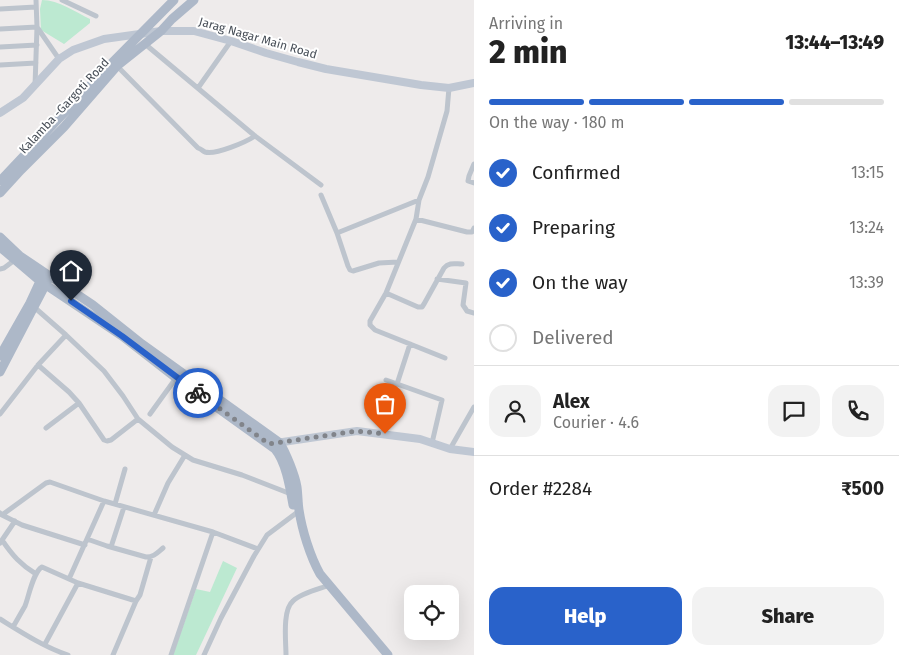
<!DOCTYPE html>
<meta charset="utf-8">
<style>
body{margin:0;font-family:"Fira Sans",sans-serif;background:#f2f2f2;color:#222;height:100vh;display:flex;flex-direction:column;font-size:19px;white-space:nowrap}
*{box-sizing:border-box;margin:0}
p{font-size:16px;color:#767676}
.icon{flex:none;width:28px;height:28px;fill:none;stroke:currentColor;stroke-width:2;stroke-linecap:round;stroke-linejoin:round}
.map{position:relative;flex:1;overflow:hidden}
.drawer{display:flex;flex-direction:column;background:#fff;width:425px}
.drawer>*{flex:none}
.tools{position:absolute;left:404px;top:585px;display:grid;gap:10px}
.tools a{display:grid;place-items:center;width:55px;height:55px;border-radius:10px;background:#fff;box-shadow:0 5px 20px #0002;font-size:25px}
.pin{position:absolute;display:grid;place-items:center;width:42px;height:42px;color:#fff;margin:-51px -21px;border-radius:50% 50% 50% 0;rotate:-45deg;box-shadow:0 0 5px #0007}
.pin .icon{rotate:45deg}
.courier{position:absolute;display:grid;place-items:center;width:50px;height:50px;margin:-25px;border:4px solid #2962ca;border-radius:50%;background:#fff;color:#222;box-shadow:0 1px 6px #0007}
.headline em{font-style:normal;font-weight:800}
.headline div{display:flex;flex-direction:column-reverse}
.headline{display:flex;align-items:center;justify-content:space-between;height:85px;padding:0 15px}
h1{font-size:32px;font-weight:800;line-height:38px}
.bar{display:grid;grid-template-columns:repeat(4,1fr);gap:8px 5px;align-content:center;height:60px;padding:0 15px}
.bar i{height:6px;border-radius:4px;background:#e0e0e0}
.bar .on{background:#2962ca}
.bar p{grid-column:span 4}
.line{display:flex;align-items:center;gap:12px;padding:0 15px;border-top:1px solid #e0e0e0}
.line div{flex:1}
.round{display:grid;place-items:center;flex:none;width:52px;height:52px;border-radius:15px;background:#f2f2f2}
ol{padding:0 15px;list-style:none}
li{display:flex;align-items:center;gap:15px;height:55px}
li p{margin-inline-start:auto}
li .icon{padding:5px;border-radius:50%;background:#2962ca;color:#fff;stroke-width:4}
li:last-child{color:#767676}
li i{width:28px;height:28px;border:2px solid #e0e0e0;border-radius:50%}
.cta{display:flex;gap:10px;margin-top:auto;padding:10px 15px}
.cta a{flex:1;height:58px;border-radius:15px;background:#2962ca;color:#fff;font-size:20px;font-weight:800;line-height:58px;text-align:center}
.cta a+a{background:#f2f2f2;color:#222}
main{display:flex;flex:1;min-height:0}
.map>svg:first-child{display:block}
.green{fill:#bce9d1}
.lines{fill:none;stroke-linecap:round;stroke-linejoin:round}
.street{stroke:#bdc4cd;stroke-width:5}
.secondary{stroke:#bfc7d3;stroke-width:8}
.primary{stroke:#adb8c8;stroke-width:9}
.done{stroke:#81848a;stroke-width:5;stroke-dasharray:0 9}
.route{stroke:#2962ca;stroke-width:6}
.labels{text-anchor:middle;dominant-baseline:central;stroke-width:4;stroke-linejoin:round;paint-order:stroke}
.street-label{font-size:12px;fill:#464d56;stroke:#fff}
</style>
<main>
<div class="map">
<svg width="474" height="655" viewBox="0 0 474 655">
<rect width="100%" height="100%" fill="#eeebeb"/>
<path class="green" d="M42,0c17,0 33,12 48,19v4l-26,21 -23,-14 -1,-21z
M223,561l14,7 -41,87h-23l23,-66 14,3z"/>
<g class="lines">
<path class="street" d="M62,0l34,16
M0,9l36,-2
M0,29l37,-2 22,32
M145,44l110,92 66,49
M0,47l37,-2
M0,65l36,-2
M117,66l81,82c3,1 5,3 7,4 11,3 41,-10 50,-16
M35,86l2,-59 -1,-27
M198,88l33,-47
M474,164l-5,12 -1,5 6,2
M321,195l16,38 11,33 2,4 3,1 26,-8 19,-1
M416,219l51,13h5l2,-4
M337,233l82,-33
M0,269l4,-1 12,-9
M437,279l29,4 -3,22 4,6 7,2
M386,293l32,14h4l2,-3 20,-36c5,-6 11,-4 18,-4
M66,335l38,36 19,25 15,23 34,28 21,13 49,15 49,19
M445,358l-70,-28 -5,-5v-4l16,-28 30,-74 3,-19 9,-23 19,-66 2,-23
M38,365l31,27 10,11 25,37 3,1 4,-1 27,-21
M386,380l56,20 -10,43
M397,384l13,-40
M0,414l38,-49 28,-30 -32,-28
M150,414l26,-36
M46,428l33,-25
M450,449l24,-42
M115,504l10,-35
M0,513l2,2 44,-32 4,-1 54,19 109,31 45,17
M2,515l20,10 63,20
M154,515l14,-32 17,-28
M87,539l20,7 39,11c8,0 11,-4 17,-9
M2,540c10,15 19,25 34,34
M0,543l15,-22
M111,547l13,-40
M69,579l35,-78
M0,619c21,13 44,28 68,36
M13,627c4,-7 8,-14 12,-21 4,-10 8,-34 17,-39l36,16 58,18 4,-6 11,-38
M45,644l33,-61
M113,655l23,-54
M171,655l42,-123
M204,655l17,-37 33,-62 13,-21 32,-24
M286,655c0,-13 -4,-45 7,-54 8,-8 26,-12 37,-16"/>
<path class="secondary" d="M0,113l23,-15 36,-39 14,-9 31,-11 57,-8h33l37,10 35,12 32,9 28,7 95,16 28,3 25,-5
M276,443l81,-12 63,8 30,10 24,3"/>
<path class="primary" d="M0,181l99,-105 75,-76
M0,193l21,-23 43,-43 53,-61 44,-35 11,-12 22,-19
M0,237l20,19 73,49 49,39 138,99c6,10 15,32 17,44 1,8 1,16 2,23 3,20 11,46 21,64l68,81
M0,247l40,34 82,55 54,42 99,71c11,13 15,39 18,56
M0,356l30,-53 12,-26
M0,372l48,-92"/>
</g>
<g class="lines">
<path class="done" d="M198,393l71,51 88,-13 28,3"/>
<path class="route" d="M71,301l51,35 76,57"/>
</g>
<g class="labels">
<g class="street-label">
<text transform="translate(258 38) rotate(16)">Jarag Nagar Main Road</text>
<text transform="translate(64 106) rotate(-47)">Kalamba -Gargoti Road</text>
</g>
</g>
</svg>
<div class="tools">
<a><svg class="icon" aria-label="locate" viewBox="0 0 24 24"><circle cx="12" cy="12" r="6"/><path d="M12 2v4M12 18v4M2 12h4M18 12h4"/></svg></a>
</div>
<div class="pin" style="left:385px;top:434px;background:#ea580c"><svg class="icon" aria-label="bag" viewBox="0 0 24 24"><path d="M5 8h14l-1 12H6zM9 8a3 3 0 0 1 6 0"/></svg></div>
<div class="pin" style="left:71px;top:301px;background:#1f2937"><svg class="icon" aria-label="home" viewBox="0 0 24 24"><path d="M3 11l9-7 9 7M6 9v11h12V9"/></svg></div>
<div class="courier" style="left:198px;top:393px"><svg class="icon" aria-label="bike" viewBox="0 0 24 24"><circle cx="6" cy="16" r="4"/><circle cx="18" cy="16" r="4"/><path d="M6 16l4-8h5l3 8M10 8l3 8H6M13 5h3"/></svg></div>
</div>
<section class="drawer">
<div class="headline"><div><h1>2 min</h1><p>Arriving in</p></div><em>13:44–13:49</em></div>
<div class="bar"><i class="on"></i><i class="on"></i><i class="on"></i><i></i><p>On the way · 180 m</p></div>
<ol>
<li><svg class="icon" aria-label="check" viewBox="0 0 24 24"><path d="M5 12l5 5 9-10"/></svg>Confirmed<p>13:15</p></li>
<li><svg class="icon" aria-label="check" viewBox="0 0 24 24"><path d="M5 12l5 5 9-10"/></svg>Preparing<p>13:24</p></li>
<li><svg class="icon" aria-label="check" viewBox="0 0 24 24"><path d="M5 12l5 5 9-10"/></svg>On the way<p>13:39</p></li>
<li><i></i>Delivered</li>
</ol>
<div class="line" style="height:90px"><a class="round"><svg class="icon" aria-label="person" viewBox="0 0 24 24"><circle cx="12" cy="8" r="4"/><path d="M4 21q1-7 8-7t8 7"/></svg></a><div><b>Alex</b><p>Courier · 4.6</p></div><a class="round"><svg class="icon" aria-label="chat" viewBox="0 0 24 24"><path d="M4 5h16v11H9l-5 4z"/></svg></a><a class="round"><svg class="icon" aria-label="phone" viewBox="0 0 24 24"><path d="M5 4h4l2 5-3 2q2 4 5 5l2-3 5 2v4C11 20 4 13 5 4z"/></svg></a></div>
<div class="line" style="height:65px"><div>Order #2284</div><b>₹500</b></div>
<div class="cta"><a>Help</a><a>Share</a></div>
</section>
</main>
